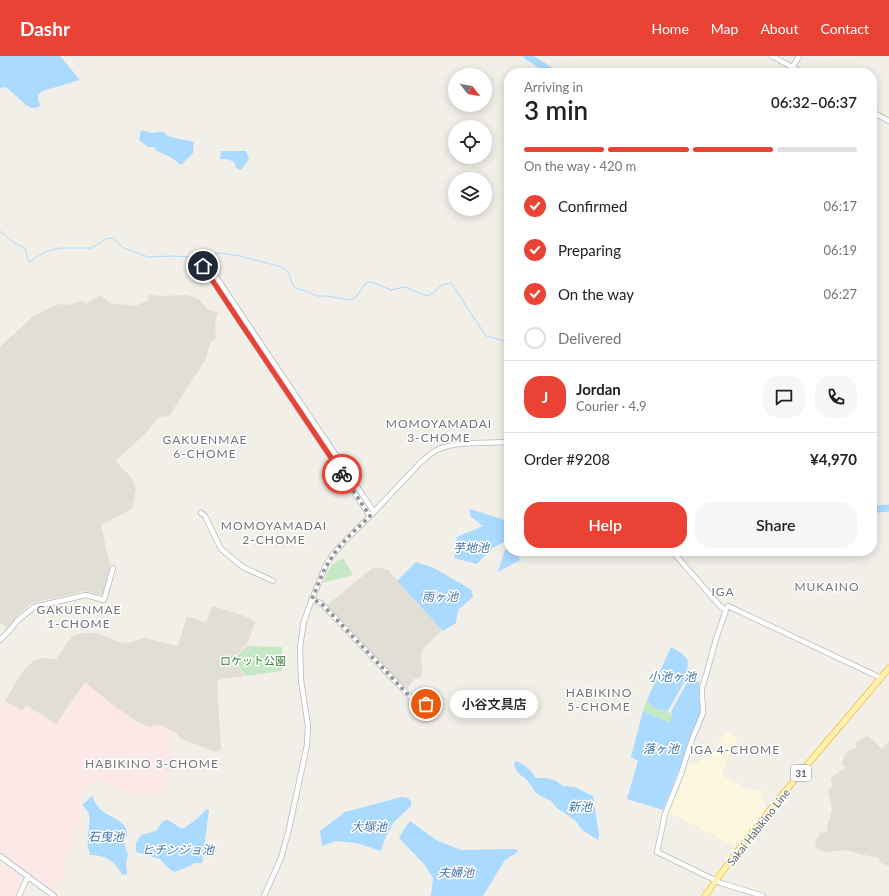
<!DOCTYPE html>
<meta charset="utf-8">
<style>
body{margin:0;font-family:Lato,"Noto Sans JP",sans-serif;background:#f6f6f6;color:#222;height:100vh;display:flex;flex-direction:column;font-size:15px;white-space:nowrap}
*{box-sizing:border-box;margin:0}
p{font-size:13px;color:#767676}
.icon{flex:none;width:22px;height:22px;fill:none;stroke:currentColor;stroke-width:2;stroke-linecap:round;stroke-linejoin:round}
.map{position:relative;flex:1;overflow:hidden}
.drawer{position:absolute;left:504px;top:12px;width:373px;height:488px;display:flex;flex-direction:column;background:#fff;border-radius:16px;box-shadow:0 2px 10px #0003}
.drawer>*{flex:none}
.needle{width:26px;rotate:121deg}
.tools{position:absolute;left:448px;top:12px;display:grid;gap:8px}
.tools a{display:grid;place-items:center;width:44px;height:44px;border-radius:50%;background:#fff;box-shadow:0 2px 10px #0003;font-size:20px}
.pin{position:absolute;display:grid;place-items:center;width:34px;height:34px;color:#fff;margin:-17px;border:2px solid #fff;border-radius:50%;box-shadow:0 1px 4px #0007}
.courier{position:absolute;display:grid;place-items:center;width:40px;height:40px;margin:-20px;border:3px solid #ea4335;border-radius:50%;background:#fff;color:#222;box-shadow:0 1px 5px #0007}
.bubble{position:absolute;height:28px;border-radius:14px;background:#fff;box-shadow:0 2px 10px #0003;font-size:13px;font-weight:600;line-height:28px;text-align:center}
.head em{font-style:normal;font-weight:600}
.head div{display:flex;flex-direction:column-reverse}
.head{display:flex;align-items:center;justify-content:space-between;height:68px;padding:0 20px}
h1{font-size:26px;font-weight:600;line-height:30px}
.bar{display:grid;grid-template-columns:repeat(4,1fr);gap:6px 4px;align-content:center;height:48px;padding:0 20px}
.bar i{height:5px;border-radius:3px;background:#e0e0e0}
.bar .active{background:#ea4335}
.bar p{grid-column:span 4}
.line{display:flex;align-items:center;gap:10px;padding:0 20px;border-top:1px solid #e0e0e0}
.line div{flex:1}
.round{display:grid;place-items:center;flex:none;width:42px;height:42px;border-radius:16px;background:#f6f6f6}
ol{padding:0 20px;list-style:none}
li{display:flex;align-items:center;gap:12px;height:44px}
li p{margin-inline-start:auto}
li .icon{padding:4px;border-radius:50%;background:#ea4335;color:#fff;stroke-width:4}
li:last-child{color:#767676}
li i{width:22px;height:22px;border:2px solid #e0e0e0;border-radius:50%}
.action{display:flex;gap:8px;margin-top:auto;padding:8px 20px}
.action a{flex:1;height:46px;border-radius:16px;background:#ea4335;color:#fff;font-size:16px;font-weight:600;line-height:46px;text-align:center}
.action a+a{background:#f6f6f6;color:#222}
header{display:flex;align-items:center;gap:24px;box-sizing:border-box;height:56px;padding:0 20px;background:#ea4335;color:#fff}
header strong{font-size:19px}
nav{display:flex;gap:22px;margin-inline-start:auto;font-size:14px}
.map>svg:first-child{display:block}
.commercial{fill:#fef7e0}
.education{fill:#e1ded6}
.medical{fill:#fce8e6}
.green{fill:#c5e8c5}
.water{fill:#aadaff}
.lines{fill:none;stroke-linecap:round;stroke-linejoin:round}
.stream{stroke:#aadaff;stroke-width:1}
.river{stroke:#aadaff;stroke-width:7}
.secondary-casing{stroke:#b6babf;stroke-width:6}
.primary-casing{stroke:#f2c960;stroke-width:7}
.secondary{stroke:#fff;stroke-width:4.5}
.primary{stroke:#fff2af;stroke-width:5}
.done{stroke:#929495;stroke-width:4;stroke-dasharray:0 7.2}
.route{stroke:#ea4335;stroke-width:5}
.labels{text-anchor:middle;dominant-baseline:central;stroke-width:3;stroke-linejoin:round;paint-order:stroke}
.shield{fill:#fff;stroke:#8f9295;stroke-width:1}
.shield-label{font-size:10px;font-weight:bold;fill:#5f6368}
.park-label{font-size:11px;fill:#348238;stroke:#fff}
.street-label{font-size:11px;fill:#5f6368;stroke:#fff}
.neighbourhood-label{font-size:12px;letter-spacing:1px;fill:#70757a;stroke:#fff}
.water-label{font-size:12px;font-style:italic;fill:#4174aa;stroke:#fff}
</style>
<header>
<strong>Dashr</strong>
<nav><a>Home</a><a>Map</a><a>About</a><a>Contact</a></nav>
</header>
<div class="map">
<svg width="889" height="840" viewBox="0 0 889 840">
<rect width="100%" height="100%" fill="#f1efe8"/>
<path class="commercial" d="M725,675l12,6 -12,28 -3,10 10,7 7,2 3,4 11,2 7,-1 3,11 4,8 -31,39 -65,-34 -4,3 13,-29 8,-23 11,1 1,-5 7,-4 5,2z"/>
<path class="education" d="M148,238l13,2 26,-1 12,4 8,10 11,4 -3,9 1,17 -6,3 -4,17 -37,57 -11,2 -13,16 -30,27 17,17 4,11 -4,20 -31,16 9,41 -7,28 -4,1 -14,-4 -53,12 -13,11 -11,15 -6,-6 -2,1v-277l33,-31 25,-12 9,1 15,-4 5,2 14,-8 9,8 25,3 14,-6z
M374,511l15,3 8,11 45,49 -18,18 -3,6 1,17 -2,7 -6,1 -8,11 -79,-85z
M212,550l30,9 14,7 -3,4 -1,6 -6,13 -12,13 10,18 -23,3 -4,3 4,67 -5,3 -37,-14 -1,-4 -18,-9 -11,2 -11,-5 -24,-16 -58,19 -30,-20 -3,6 -18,-10 17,-29 12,-12 8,-2 14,1 16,-23 11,-3h13l24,9 7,1 8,-2 10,-3 33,8 9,-30 19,7z
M868,680l14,13 7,-8v125l-8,-3 -3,-5 -18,-4 -13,-4 -21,2 -9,-3 -2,-5 2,-7h2l2,-6 6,1 1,-9 2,-5 2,-10 -4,-17 5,-6 -3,-7 15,-10 -3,-4 2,-8 4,-5 8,-3v-4l1,-3z"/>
<path class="medical" d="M85,626l29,24 24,16 11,5 11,-2 13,6 -7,55 -3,7 -6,2 -21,2 -37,-19 -16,14 -3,11 -2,21 -7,31 -6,1 -2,25 -3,6 -8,3 -52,-38v-142l5,-9 17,10 4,-6 30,19z
M0,804l24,18 -9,18h-15z"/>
<path class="green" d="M343,502l10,17 -30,8c5,-12 7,-20 20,-25z
M247,590l35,1v24l-37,5 -10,-18z
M647,644l7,8 14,3 4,4v3l-3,5c-8,-5 -17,-7 -26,-12z"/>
<path class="water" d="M0,0h60l20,24 -38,11 -4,4v5l2,4 -1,3 -7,1 -6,-3 -20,-18 -6,1z
M141,74l11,3 8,-1h3l4,3 4,2 23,5 -1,11 -12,12 -9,-7 -17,-8 1,-2 -2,-1h-6l-9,-7z
M221,95h25l3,7 -2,4 -6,8 -5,-2 -2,-6 -7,-3h-7z
M470,453l32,10 7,4v17l-17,8 -15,16 -23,-6 3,-21 26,-11 -13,-10z
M509,492v3h24l-15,3 2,6 -22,12 7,-22z
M416,506l18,6 38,22 1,7 -15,13 -2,13 -13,8 -46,-50z
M671,591c5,3 16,8 17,15 0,5 -2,7 0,13l-20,36 -14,-3 -7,-8z
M690,621l9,5 1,12 2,9 -1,11 -38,96 -36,-11 11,-38 -7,-4 12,-46c9,5 18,7 26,12l3,-5v-3l-1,-3z
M515,705c11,3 14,8 21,17h11l9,3 7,5 12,1 18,9 6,39 -1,5 -16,-10 -6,-9 -19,-13 -6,-7 -14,-7 -10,-14 -9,-7 -4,-7z
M92,740c3,7 7,13 13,17 10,7 23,8 22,24h-1l-2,5 4,13 -2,8 1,11 -5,1c-7,-14 -16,-20 -32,-20 -2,-7 -3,-13 -2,-20 1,-11 5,-22 -6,-30z
M401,741l7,1 3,3v5l-18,17 -9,18 -3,10 -25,-8 -20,-2 -14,5 -2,-15 25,-19z
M206,753l3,1 -7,53h-8l-4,3 -16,6 -6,-4 -8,-9 -24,-7v-9l5,-8 15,-4 7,-10 5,-1 14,9c10,-6 17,-11 24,-20z
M410,765l26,19 25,10 54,-1 4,2 -14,9 -22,36h-52l2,-18 -9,-14 -25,-26 5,-9z"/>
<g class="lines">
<path class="stream" d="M0,175c7,7 15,13 25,17l3,12 1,2 16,-10 15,-4h32l14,-9 7,-1 11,10 24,9 24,-1 20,1 18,-3 10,-1 20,3 38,10 7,3 4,5 3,9 4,6h4l17,7h10l24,4 5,-3 9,-13 4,-2 5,1 17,7 13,-3 4,1 19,8 3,-1 12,-10 9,-2 35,53 23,6"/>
<path class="river" d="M527,0l27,17
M872,453h7l10,-1"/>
<defs>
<path id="secondary" d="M772,0l31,17
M789,17l10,-17
M872,56l17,9
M208,209l166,247
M203,210l37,56 130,194
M201,457l4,3 16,33 22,18 30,14
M672,495l41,47 8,9 5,3 -10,29 -9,33 -5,16v10l1,8v7l-12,29 -10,32 -16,40 -8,38 64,31 42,13
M312,543l10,5 92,97 5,3 13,1
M728,550l153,72
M0,584l11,-11 6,-8 17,-14 52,-12 18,5 9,-32
M0,800l54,40
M19,840l9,-20
M264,840l17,-38 8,-29 18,-84 1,-19 -7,-46 -1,-33 4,-26 8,-22 14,-34 6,-9 10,-12 28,-28 51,-54c6,-5 11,-10 18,-13 19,-8 50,-6 70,-7"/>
<path id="primary" d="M705,840c55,-80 122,-153 184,-228"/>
</defs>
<use href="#secondary" class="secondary-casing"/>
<use href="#primary" class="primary-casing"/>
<use href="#secondary" class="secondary"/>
<use href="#primary" class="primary"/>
</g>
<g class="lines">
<path class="done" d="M342,418l28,42c-13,13 -28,25 -38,41 -9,12 -14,28 -20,42l10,5 92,97 5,3h7"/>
<path class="route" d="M203,210l37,56 102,152"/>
</g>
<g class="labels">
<rect class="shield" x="791" y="709" width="20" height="16" rx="3"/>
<g class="shield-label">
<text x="801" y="717">31</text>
</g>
<g class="park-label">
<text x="253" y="604">ロケット公園</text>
</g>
<g class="street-label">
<text transform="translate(758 771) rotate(-52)">Sakai Habikino Line</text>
</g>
<g class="neighbourhood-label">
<text x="439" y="367">MOMOYAMADAI<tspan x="439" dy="14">3-CHOME</tspan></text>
<text x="205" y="383">GAKUENMAE<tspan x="205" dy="14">6-CHOME</tspan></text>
<text x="274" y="469">MOMOYAMADAI<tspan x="274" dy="14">2-CHOME</tspan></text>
<text x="827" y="530">MUKAINO</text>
<text x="723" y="535">IGA</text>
<text x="79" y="553">GAKUENMAE<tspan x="79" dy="14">1-CHOME</tspan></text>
<text x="599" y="636">HABIKINO<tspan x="599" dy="14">5-CHOME</tspan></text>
<text x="735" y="693">IGA 4-CHOME</text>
<text x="152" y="707">HABIKINO 3-CHOME</text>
</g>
<g class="water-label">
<text x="471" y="491">芋地池</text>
<text x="440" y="540">雨ヶ池</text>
<text x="672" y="620">小池ヶ池</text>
<text x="661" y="692">落ヶ池</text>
<text x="580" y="750">新池</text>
<text x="369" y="770">大塚池</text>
<text x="106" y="780">石曳池</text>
<text x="178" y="793">ヒチンジョ池</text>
<text x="456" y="816">夫婦池</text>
</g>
</g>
</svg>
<div class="tools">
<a><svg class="needle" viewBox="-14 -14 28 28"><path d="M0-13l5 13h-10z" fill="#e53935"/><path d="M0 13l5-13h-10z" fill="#767676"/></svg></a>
<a><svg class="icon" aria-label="locate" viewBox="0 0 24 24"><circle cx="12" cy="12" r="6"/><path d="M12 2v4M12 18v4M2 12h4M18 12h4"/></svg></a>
<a><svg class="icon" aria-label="layers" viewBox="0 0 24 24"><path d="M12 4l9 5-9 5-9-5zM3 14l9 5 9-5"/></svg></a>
</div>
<div class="pin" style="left:426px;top:648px;background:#ea580c"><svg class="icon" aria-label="bag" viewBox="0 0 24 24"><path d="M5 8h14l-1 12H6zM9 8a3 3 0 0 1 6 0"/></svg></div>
<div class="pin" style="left:203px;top:210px;background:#1f2937"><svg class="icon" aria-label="home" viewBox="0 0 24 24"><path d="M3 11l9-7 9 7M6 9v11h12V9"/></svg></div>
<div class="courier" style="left:342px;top:418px"><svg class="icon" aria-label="bike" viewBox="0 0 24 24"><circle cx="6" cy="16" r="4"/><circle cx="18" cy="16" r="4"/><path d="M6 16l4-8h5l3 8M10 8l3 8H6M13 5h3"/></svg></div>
<div class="bubble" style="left:450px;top:634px;width:88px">小谷文具店</div>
<section class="drawer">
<div class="head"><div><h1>3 min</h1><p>Arriving in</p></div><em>06:32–06:37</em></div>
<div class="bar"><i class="active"></i><i class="active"></i><i class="active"></i><i></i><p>On the way · 420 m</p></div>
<ol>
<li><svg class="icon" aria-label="check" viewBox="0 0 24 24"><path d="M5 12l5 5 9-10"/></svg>Confirmed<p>06:17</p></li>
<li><svg class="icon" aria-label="check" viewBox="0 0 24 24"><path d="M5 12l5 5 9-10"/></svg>Preparing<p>06:19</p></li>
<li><svg class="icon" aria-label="check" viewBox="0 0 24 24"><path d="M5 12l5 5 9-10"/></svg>On the way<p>06:27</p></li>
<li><i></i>Delivered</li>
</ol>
<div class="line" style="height:72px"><b class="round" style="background:#ea4335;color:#fff">J</b><div><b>Jordan</b><p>Courier · 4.9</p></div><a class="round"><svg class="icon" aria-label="chat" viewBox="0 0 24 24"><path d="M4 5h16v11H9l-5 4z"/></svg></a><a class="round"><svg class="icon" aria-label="phone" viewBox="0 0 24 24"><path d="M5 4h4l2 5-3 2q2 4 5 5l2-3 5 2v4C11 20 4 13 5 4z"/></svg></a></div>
<div class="line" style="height:52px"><div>Order #9208</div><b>¥4,970</b></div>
<div class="action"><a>Help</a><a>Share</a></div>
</section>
</div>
